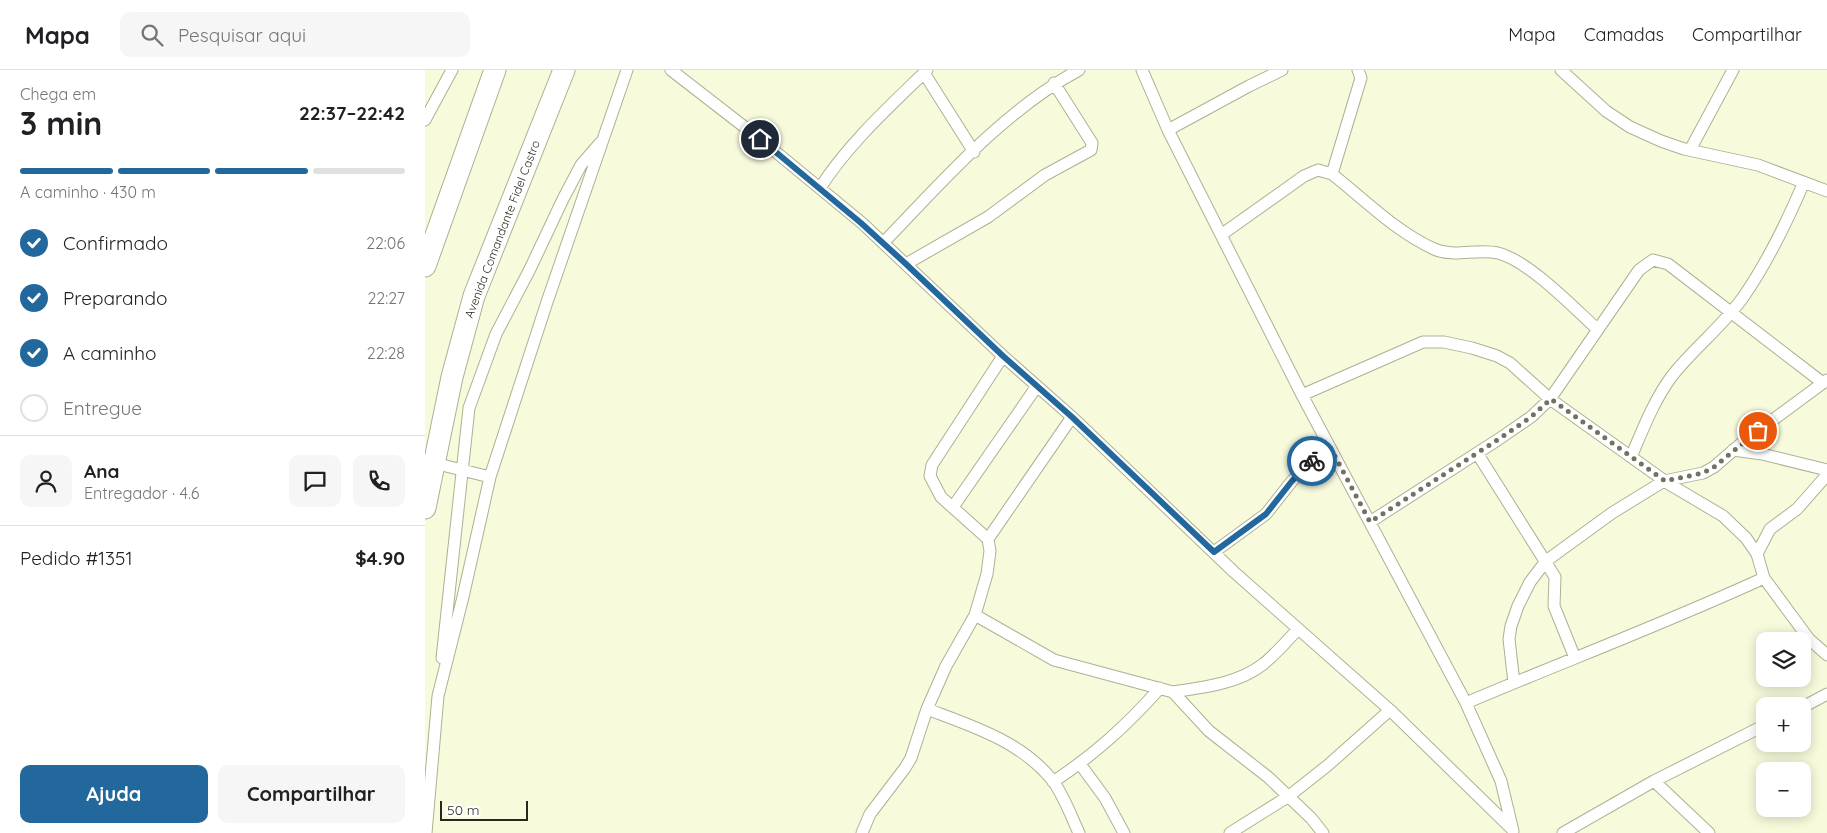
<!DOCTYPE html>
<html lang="pt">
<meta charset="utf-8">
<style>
body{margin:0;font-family:Quicksand,sans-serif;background:#f6f6f6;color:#202124;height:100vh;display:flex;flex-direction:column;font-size:19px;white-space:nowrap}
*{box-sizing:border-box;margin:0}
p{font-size:16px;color:#757577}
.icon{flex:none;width:28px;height:28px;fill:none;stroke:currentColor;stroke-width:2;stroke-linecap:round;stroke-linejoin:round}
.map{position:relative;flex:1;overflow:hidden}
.panel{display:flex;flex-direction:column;background:#fff;width:425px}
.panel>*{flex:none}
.tools{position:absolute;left:1331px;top:562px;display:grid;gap:10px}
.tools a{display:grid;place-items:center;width:55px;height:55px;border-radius:10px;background:#fff;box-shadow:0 2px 12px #0003;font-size:25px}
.scale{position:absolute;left:15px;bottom:12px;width:88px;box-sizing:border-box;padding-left:5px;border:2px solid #28291e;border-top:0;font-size:14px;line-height:18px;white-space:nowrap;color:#28291e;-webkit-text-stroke:4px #fff;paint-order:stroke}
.pin{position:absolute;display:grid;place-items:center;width:42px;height:42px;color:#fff;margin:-21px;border:2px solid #fff;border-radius:50%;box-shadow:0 1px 5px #0007}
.courier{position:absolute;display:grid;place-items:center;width:50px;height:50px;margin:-25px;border:4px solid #23689d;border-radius:50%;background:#fff;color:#222;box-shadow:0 1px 6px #0007}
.overview em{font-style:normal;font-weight:700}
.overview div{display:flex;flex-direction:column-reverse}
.overview{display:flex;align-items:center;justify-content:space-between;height:85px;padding:0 20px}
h1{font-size:32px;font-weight:700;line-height:38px}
.bar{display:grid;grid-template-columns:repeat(4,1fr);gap:8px 5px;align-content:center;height:60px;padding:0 20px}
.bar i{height:6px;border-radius:4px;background:#e0e0e0}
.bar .selected{background:#23689d}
.bar p{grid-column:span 4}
.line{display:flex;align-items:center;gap:12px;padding:0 20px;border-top:1px solid #e0e0e0}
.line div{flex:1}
.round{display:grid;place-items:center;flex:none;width:52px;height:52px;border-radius:10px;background:#f6f6f6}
ol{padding:0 20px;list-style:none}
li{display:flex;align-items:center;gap:15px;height:55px}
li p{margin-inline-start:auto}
li .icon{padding:5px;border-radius:50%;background:#23689d;color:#fff;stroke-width:4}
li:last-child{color:#757577}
li i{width:28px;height:28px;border:2px solid #e0e0e0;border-radius:50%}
.cta{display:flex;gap:10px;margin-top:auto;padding:10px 20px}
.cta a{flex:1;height:58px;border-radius:10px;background:#23689d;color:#fff;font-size:20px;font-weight:700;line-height:58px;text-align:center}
.cta a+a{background:#f6f6f6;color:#202124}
header{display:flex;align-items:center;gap:30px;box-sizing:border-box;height:70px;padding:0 25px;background:#fff;border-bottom:1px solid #e0e0e0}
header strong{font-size:24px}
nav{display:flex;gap:28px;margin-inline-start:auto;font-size:18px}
.search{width:350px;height:45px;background:#f6f6f6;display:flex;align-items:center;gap:12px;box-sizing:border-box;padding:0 18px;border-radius:10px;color:#757577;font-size:19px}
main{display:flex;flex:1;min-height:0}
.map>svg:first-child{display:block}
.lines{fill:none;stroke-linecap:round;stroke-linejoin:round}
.minor-casing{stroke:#aeb094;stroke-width:13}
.motorway-casing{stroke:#aeb094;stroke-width:23}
.minor{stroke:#fff;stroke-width:11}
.motorway{stroke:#fff;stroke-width:21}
.done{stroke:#717260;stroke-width:5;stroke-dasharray:0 9}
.route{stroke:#23689d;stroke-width:6}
.labels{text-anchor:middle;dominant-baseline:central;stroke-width:5;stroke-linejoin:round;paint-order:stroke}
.street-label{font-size:12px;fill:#28291e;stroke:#fff}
</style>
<header>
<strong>Mapa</strong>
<div class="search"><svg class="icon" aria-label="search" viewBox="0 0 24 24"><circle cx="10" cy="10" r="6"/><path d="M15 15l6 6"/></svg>Pesquisar aqui</div>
<nav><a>Mapa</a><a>Camadas</a><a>Compartilhar</a></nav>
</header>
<main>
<section class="panel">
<div class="overview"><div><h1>3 min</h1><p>Chega em</p></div><em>22:37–22:42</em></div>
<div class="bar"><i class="selected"></i><i class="selected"></i><i class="selected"></i><i></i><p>A caminho · 430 m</p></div>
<ol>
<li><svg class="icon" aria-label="check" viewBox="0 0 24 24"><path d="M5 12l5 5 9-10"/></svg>Confirmado<p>22:06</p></li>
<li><svg class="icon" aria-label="check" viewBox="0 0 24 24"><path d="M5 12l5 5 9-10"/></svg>Preparando<p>22:27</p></li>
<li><svg class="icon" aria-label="check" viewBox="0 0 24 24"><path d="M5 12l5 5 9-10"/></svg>A caminho<p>22:28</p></li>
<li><i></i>Entregue</li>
</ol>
<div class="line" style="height:90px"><a class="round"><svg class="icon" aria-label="person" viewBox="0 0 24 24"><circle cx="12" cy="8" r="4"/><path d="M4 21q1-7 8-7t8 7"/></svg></a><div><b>Ana</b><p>Entregador · 4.6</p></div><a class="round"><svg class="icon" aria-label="chat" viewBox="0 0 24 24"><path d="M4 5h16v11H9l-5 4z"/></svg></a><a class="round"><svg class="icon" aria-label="phone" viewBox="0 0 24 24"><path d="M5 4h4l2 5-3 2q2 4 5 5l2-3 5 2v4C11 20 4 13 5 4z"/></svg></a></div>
<div class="line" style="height:65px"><div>Pedido #1351</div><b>$4.90</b></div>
<div class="cta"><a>Ajuda</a><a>Compartilhar</a></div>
</section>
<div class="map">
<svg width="1402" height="763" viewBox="0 0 1402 763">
<rect width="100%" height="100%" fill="#f8fadc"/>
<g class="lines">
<defs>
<path id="minor" d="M246,0l89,69 102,84 141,133 69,61 162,155 156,138 122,119
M717,0l26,60 134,265 164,308 35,78 12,50
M1136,0l45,41 24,16 31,14 23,8 74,16 69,26
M499,3l50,79
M0,50l27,-50
M743,60l81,-44 33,-16
M1265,80l43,-80
M907,104l29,-96 -3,-8
M395,118c28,-44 69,-81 107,-118
M796,165l83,-59 14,-6 14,4c33,26 63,57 102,75 20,9 43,-1 64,4 31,8 75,54 99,76
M458,173c60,-62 120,-132 196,-173
M481,194l82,-47 57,-42 46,-25 1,-7 -38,-60
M877,325l121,-53h21l28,6 25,8 13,7 40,36 119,85 54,32 23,22 11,16 7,24 45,61 18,16
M1308,380l29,4 65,16
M1052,383l78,124 -1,29 21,52
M1206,387c12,-28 23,-57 41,-81 22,-28 51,-50 72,-80 24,-35 43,-74 60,-114
M9,393l56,14
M528,437l84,-121
M945,452l129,-83 32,-22 19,-18 89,-129 14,-10 15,4 155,119
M563,469l84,-122
M789,482l52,-38 26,-33 36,-36
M1332,484l13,-25 27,-20 30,-34
M550,545l79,45 119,32 36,39 59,46 43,41 12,15
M17,588l27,-250 27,-74 34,-65 33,-70 18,-34 19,-22
M1089,613l-5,-44 2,-13 7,-20 12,-24 16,-21 66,-48 52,-32 39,-8 11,-6 29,-25 84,-62
M748,622c30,-5 64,-8 89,-27 13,-10 25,-24 36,-36
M1041,633c99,-42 200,-80 298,-125
M1378,637l24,-13
M502,639c45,17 94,32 126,72 11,15 18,35 26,52
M655,694l25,34 19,35
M1229,711l55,52
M628,712c42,-28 73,-56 107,-94
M1,763l12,-137 25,-99 27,-120 57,-175 80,-232
M437,763l8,-19 35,-46 6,-10 16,-49 19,-43 29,-51 12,-41 3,-23 -2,-12 -47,-42 -11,-21 2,-11 71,-109
M805,763l59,-37 38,-30 63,-56
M1138,763l91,-52 111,-56"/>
<path id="motorway" d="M0,196l70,-196
M0,438l27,-131 22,-81 90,-226"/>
</defs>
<use href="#minor" class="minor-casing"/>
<use href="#motorway" class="motorway-casing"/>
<use href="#minor" class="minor"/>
<use href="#motorway" class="motorway"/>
</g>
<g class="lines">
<path class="done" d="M887,391l17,-16 41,77 129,-83 32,-22 20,-18 114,82 38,-8 11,-6 44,-36"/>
<path class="route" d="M335,69l101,84 45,41 97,92 69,61 142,135 52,-38 26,-33 20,-20"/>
</g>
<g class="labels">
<g class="street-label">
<text transform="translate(77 159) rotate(-69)">Avenida Comandante Fidel Castro</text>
</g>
</g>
</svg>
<div class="tools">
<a><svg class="icon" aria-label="layers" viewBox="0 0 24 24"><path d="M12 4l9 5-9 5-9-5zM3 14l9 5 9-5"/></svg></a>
<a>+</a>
<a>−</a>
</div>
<div class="scale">50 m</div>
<div class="pin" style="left:1333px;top:361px;background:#ea580c"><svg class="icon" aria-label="bag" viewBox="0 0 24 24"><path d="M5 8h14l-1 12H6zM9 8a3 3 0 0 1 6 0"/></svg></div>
<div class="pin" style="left:335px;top:69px;background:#1f2937"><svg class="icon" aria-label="home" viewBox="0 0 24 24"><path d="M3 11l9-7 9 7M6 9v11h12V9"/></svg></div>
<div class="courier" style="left:887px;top:391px"><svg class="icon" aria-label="bike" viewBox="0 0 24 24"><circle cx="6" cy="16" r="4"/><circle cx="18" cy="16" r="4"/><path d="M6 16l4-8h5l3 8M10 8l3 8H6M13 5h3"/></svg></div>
</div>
</main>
